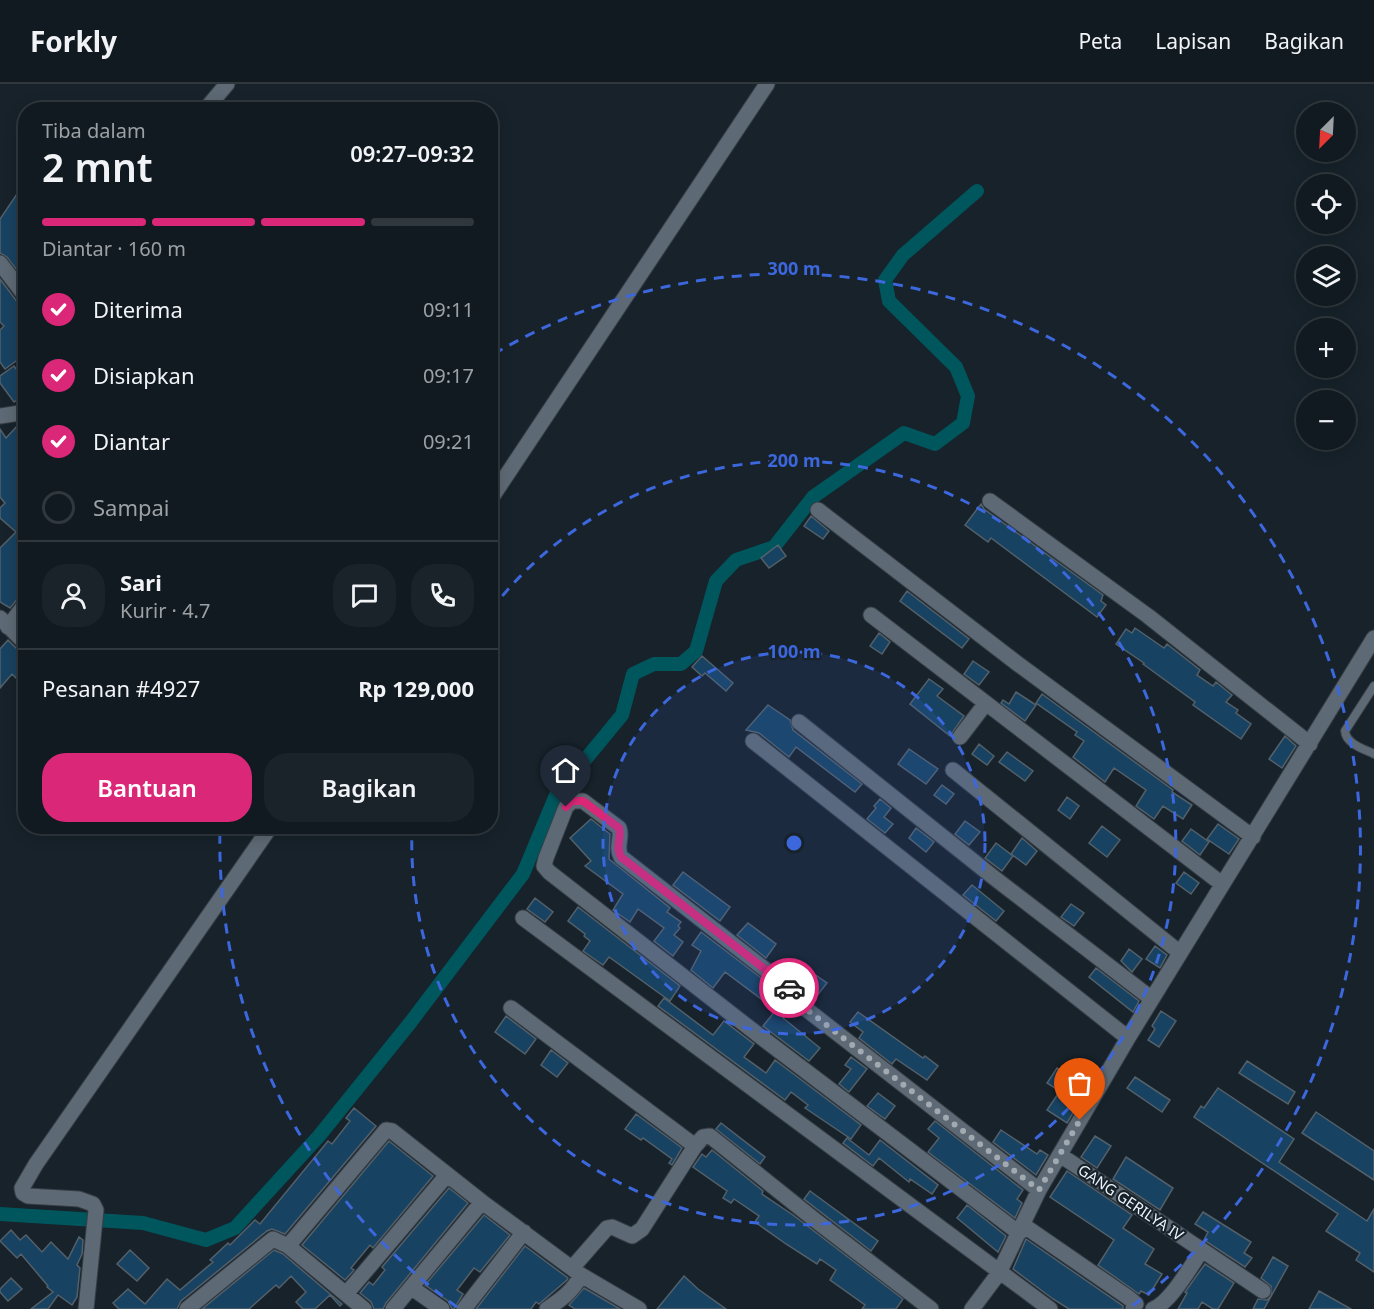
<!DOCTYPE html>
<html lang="id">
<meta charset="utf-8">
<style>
body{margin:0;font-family:"Noto Sans",sans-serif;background:#1a2329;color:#f1f3f6;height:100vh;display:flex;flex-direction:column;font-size:22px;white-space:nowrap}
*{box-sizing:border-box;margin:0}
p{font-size:20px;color:#9ca1a5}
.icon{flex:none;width:33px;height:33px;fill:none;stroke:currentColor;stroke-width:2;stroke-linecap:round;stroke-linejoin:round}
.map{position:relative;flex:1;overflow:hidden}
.panel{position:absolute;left:18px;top:18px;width:480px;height:732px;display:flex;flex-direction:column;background:#111a20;border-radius:24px;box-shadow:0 3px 15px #0003,0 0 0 2px #30383e}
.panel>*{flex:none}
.needle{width:39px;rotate:204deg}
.controls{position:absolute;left:1296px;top:18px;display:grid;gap:12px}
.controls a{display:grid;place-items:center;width:60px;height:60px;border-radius:50%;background:#111a20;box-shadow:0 3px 15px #0003,0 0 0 2px #30383e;font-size:30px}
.pin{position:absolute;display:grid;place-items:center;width:51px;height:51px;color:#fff;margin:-62px -26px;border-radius:50% 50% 50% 0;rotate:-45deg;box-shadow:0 0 6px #0007}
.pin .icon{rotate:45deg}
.courier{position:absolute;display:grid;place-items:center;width:60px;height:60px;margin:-30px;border:4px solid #db2777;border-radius:50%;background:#fff;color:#222;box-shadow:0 2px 8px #0007}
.headline em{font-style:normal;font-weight:600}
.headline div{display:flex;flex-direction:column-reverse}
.headline{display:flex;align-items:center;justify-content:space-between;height:102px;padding:0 24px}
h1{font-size:39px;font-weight:600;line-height:45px}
.bar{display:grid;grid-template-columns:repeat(4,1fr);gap:9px 6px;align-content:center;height:72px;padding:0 24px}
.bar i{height:8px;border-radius:4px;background:#30383e}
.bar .selected{background:#db2777}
.bar p{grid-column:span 4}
.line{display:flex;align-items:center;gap:15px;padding:0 24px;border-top:2px solid #30383e}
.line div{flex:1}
.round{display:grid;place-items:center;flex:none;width:63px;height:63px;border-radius:24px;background:#1a2329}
ol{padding:0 24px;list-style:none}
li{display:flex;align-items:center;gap:18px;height:66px}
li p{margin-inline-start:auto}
li .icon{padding:6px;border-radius:50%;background:#db2777;color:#fff;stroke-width:4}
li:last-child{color:#9ca1a5}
li i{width:33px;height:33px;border:3px solid #30383e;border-radius:50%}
.action{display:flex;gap:12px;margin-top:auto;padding:12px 24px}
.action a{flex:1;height:69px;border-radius:24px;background:#db2777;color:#fff;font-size:24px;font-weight:600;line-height:69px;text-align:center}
.action a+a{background:#1a2329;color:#f1f3f6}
header{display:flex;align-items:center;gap:36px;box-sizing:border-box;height:84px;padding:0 30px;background:#111a20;border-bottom:2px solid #30383e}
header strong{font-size:28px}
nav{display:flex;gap:33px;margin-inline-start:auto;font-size:21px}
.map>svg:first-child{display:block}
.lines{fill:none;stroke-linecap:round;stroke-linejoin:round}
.canal{stroke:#00565d;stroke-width:14}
.building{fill:#184261;stroke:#53606a;stroke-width:1.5}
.lane-casing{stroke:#363e46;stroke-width:10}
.street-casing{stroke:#363e46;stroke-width:17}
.lane{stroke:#5d6974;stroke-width:8}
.street{stroke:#5d6974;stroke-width:15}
.done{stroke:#a1aab1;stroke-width:6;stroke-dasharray:0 10.8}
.route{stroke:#db2777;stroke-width:8}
.ring{fill:none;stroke:#3c67dd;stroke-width:3;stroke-dasharray:10 8}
.labels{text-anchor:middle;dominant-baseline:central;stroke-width:4.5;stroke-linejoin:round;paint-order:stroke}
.street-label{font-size:15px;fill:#ecf3fa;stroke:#17222a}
.centre{fill:#3c67dd;stroke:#17222a;stroke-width:3}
.ring-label{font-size:18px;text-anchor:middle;font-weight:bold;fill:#3c67dd;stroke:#17222a;stroke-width:4.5;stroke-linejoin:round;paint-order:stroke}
</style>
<header>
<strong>Forkly</strong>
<nav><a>Peta</a><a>Lapisan</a><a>Bagikan</a></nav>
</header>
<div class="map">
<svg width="1374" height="1225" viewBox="0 0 1374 1225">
<rect width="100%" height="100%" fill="#17222a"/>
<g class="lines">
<path class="canal" d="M0,1130l143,9 63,17 29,-12 84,-92 91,-113 113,-149 33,-79 66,-80 11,-41 21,-10h27l15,-13 20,-70 20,-21 38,-13 39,-50 91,-64 31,11 28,-21 5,-27 -12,-29 -67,-66 -4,-21 18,-25 74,-64"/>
</g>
<path class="building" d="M19,107l7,5v72l-6,6 -13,-17 -7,-4v-34z
M0,195l18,24 8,4v45l-4,3 1,1 -18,13 -5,-7v-32l4,-4 -4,-4z
M14,282l12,17v11l-12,8 -14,-19v-7z
M26,338v18l-7,7 7,6v140l-7,4 -9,11 -10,-6v-54l16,-16 -16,-14v-10l5,-5 -5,-6v-68l6,9 14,-15z
M981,420l3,5 119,86 -2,6 5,4 -9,12 -106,-79 -3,4 -23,-17z
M811,432l18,15 -6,8 -19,-13z
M778,461l8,11 -17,12 -8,-10z
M907,507l62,48 -7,9 -62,-47z
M1135,544l29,20 3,-4 33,26 -3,5 16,11 3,-4 16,13 -6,7 12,8 -2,3 15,11 -10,15 -48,-34 2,-3 -52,-38 1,-1 -28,-19 10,-15 6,4z
M879,549l11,9 -8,12 -12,-8z
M8,556l11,11 7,2v15l-10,10 -4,-4 -12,14v-39z
M702,572l31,27 -7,8 -21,-18 -3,3 -10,-9z
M973,577l16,11 -10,13 -15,-11z
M929,595l14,10 -6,7 27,20 -14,20 -40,-32z
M1016,608l20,13 -11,16 -24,-18 2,-3 6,4z
M1042,610l131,96 -1,2 20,13 -9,14 -20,-13 -9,13 -18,-13 10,-16 -32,-22 -9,14 -32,-25 11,-16 -9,-6 2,-3 -41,-29z
M768,621l22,15 3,10 69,54 -7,8 -59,-45 -7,10 -30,-24 -13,-3z
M1285,652l11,10 -14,22 -13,-9z
M979,660l15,12 -7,9 -15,-11z
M909,665l29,20 -12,15 -28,-20z
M1007,668l26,19 -8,10 -26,-19z
M942,701l12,9 -8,10 -12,-9z
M1067,713l12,9 -9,13 -12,-9z
M880,715l11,9 -7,9 9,7 -8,9 -18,-14 9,-11 -2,-2z
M591,735l19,15 -1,25 61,49 -3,4 14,10 -3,4 2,2 -6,7 9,7 -10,14 -19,-15 10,-13 -26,-19 -8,13 -17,-12 10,-16 -38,-28 6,-5 -21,-23z
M965,737l15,11 -11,13 -14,-11z
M1218,740l21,15 -10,15 -22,-15z
M1102,742l18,14 -13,17 -18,-14z
M916,744l18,14 -8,10 -17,-14z
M1191,745l18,13 -9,13 -18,-14z
M1022,754l15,13 -11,14 -15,-11z
M996,759l17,13 -11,15 -17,-13z
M683,788l47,35 -10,14 -47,-36z
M1184,788l15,11 -8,11 -15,-11z
M972,801l32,26 -8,10 -33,-26z
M535,814l18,14 -8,10 -18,-13z
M1071,820l13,9 -10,13 -13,-9z
M578,823l102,79 -10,15 -61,-44 -6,8 -20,-14 7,-10 -6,-5 1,-2 -17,-13z
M748,839l28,21 -10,14 -29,-23z
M701,848l89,68 3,6 -10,12 37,30 -11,13 -46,-35 13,-16 -51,-38 -12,16 -22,-18 10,-19 -9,-6z
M1155,862l12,9 -7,13 -14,-9z
M1129,865l13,10 -10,13 -11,-11z
M798,879l29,20 -11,14 -28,-22z
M1096,884l43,33 -6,11 -44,-35z
M664,914l49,37 11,-14 30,23 -10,13 22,16 9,-13 86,65 -10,14 -46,-31 3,-3 -17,-13 -6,8 -127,-94z
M1161,927l15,10 -17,26 -11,-7 7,-11 -3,-3z
M858,928l65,46 2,-2 13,10 -11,14 -31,-21 -4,5 -33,-26 4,-6 -13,-10z
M506,932l30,23 -11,15 -30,-22z
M551,966l17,13 -11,14 -16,-12z
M851,973l16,12 -18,23 -10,-8 12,-15 -6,-4z
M1247,977l48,31 -7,12 -49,-31z
M1057,984l28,18 -12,18 4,2 -10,17 -20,-13 13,-19 -13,-8z
M1135,993l35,23 -8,12 -35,-24z
M1218,1004l76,51 -15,23 88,59 7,-12v63l-18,-12 4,-7 -34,-22 12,-17 -144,-97 7,-11 3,2z
M878,1009l17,13 -10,13 -18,-13z
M354,1024l22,18 -91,108 -13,-5 -5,2 -86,70 -4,8h-58l-6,-6 15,-14 17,15 22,-25 13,11 33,-28 -3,-2 18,-17 2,2 25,-25 5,4 68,-83 4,3 18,-23 -4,-3z
M1316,1028l58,39v29l-72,-47z
M636,1030l46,34 -10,17 -3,-2 3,-4 -29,-21 -2,2 -16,-11z
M935,1037l88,69 -6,9 5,4 -7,15 -87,-66 11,-14 -11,-9z
M721,1039l44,34 -5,7 -44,-35z
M1001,1046l36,24 3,-4 8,5 -12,20 -43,-33z
M1095,1052l16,10 -14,22 -16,-11z
M847,1054l22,17 11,-15 58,45 -6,9 -22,-15 -1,3 -30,-24 -6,8 -30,-23z
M389,1057l44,35 -60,72 -3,-3 -19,23 3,2 -9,10 -43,-35z
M712,1066l51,41 -1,3 31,21 110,84 -7,10h-34l3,-4 -35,-25 6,-10 -16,-11 -3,5 -31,-20 -31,-22 4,-6 -25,-17 -3,4 -8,-5 4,-7 -34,-24 9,-13 4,3z
M1126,1073l47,31 -13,22 -47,-31z
M1067,1087l65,44 -9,13 31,21 -9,15 17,10 -13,21 -8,-4 -2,3 -41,-29 16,-25 -64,-43z
M449,1104l19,15 -82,100 -3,6h-9l-3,-7 -11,-9 9,-11 4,3 12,-15 -3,-3z
M810,1107l68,50 -7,10 -67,-52z
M967,1121l39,31 -8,16 -41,-34z
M1203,1128l48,30 -7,11 8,5 -7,9 -41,-27 4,-8 -13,-8z
M484,1131l26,20 -30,37 -6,-4 -17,22 6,4 -9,15h-2l-4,-8 -23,-16z
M11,1146l9,10 6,-5 16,17 9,-10 17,17 11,-22 4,3 -1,14 -5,11 3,3 -3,29 -5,8 -14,-10 -10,14h-17l22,-17 -6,-5 1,-1 -27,-32 -4,4 -17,-17z
M1026,1155l97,67v3h-54l-16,-10 -40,-30z
M525,1162l43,32 -1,2 -28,24 -3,-2 -5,7h-55z
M130,1166l19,18 -12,13 -20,-17z
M274,1166l9,4 59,50 -2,2 -10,-11 -15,14h-12l-7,-7 10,-10 -15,-16 -12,12 -3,-3 -27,24h-47z
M1273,1173l15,9 -24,43h-11l5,-10 9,1 4,-4v-10l-10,-8z
M1205,1180l29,19 -16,26h-5l-11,-7 -4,7h-20l9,-16 -2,-1z
M684,1192l14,13 28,20h-69z
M11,1194l11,11 -14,12 -8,-9v-3z
M584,1204l36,21h-45l-6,-4z
M1319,1207l32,18h-42z"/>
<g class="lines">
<defs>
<path id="lane" d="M1374,602l-29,45c1,13 19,18 29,23"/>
<path id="street" d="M205,26l22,-26
M0,179l26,34
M0,332l26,-4
M490,416l277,-416
M990,417l158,115 162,128
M818,426l200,154 235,173
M871,531l351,269
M0,534l26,26
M8,543l18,-24
M799,638l198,158 155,119
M960,653l26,-34
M753,657l375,297
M953,686l226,182
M523,834l527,391
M511,924l184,138
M1060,1071l203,136
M1023,1141l106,73 7,6 -3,5
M1019,1149l-258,-196 -212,-165 -5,-6 2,-8 20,-51 6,-6h11l36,27c4,10 -4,18 2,29l168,131c11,4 10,12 17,21l233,181
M288,1162l98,-116 6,1 90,71 99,73 58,34
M572,1184l35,-40 5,-1 20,9 10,-7 53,-83 8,-9 7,-1 105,84 116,89
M412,1204l30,21
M346,1210l101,-119
M86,1225l10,-99 -3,-6 -14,-5 -51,-3 -5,-3 -1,-5 14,-24 235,-338
M187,1225l86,-70 15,7 76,63
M393,1225l89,-107
M464,1225l60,-77
M547,1225c15,-10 26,-18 34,-34
M972,1225l27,-36 40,-83 89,-152 246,-400
M1153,1225c17,-6 38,-43 49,-59"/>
</defs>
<use href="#lane" class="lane-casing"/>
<use href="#street" class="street-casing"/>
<use href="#lane" class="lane"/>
<use href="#street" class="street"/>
</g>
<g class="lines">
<path class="done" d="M789,904l11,8 6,13 233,181 41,-70"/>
<path class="route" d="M566,723l6,-6h11l36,27c3,10 -4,19 2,29l168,131"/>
</g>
<circle cx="794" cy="759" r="191" fill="#3c67dd" fill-opacity=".12"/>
<g class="ring">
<circle cx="794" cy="759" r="191"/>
<path d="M491 526A382 382 0 1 1 412 746"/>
<path d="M457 1223A574 574 0 0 1 220 744M494 270A574 574 0 0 1 1131 1223"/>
</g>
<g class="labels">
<g class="street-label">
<text transform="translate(1131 1118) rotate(34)">GANG GERILYA IV</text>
</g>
</g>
<circle cx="794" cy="759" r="9" class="centre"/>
<g class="ring-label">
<text x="794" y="191">300 m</text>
<text x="794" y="383">200 m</text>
<text x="794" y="574">100 m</text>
</g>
</svg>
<div class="controls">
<a><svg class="needle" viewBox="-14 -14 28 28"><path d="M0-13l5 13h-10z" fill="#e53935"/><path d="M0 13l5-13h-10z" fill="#9ca1a5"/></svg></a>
<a><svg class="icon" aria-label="locate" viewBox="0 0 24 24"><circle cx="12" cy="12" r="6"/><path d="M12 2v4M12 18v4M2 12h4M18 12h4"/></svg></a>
<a><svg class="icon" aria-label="layers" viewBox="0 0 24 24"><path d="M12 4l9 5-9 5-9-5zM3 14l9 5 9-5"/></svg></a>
<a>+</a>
<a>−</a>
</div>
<div class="pin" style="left:1080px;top:1036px;background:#ea580c"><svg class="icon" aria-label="bag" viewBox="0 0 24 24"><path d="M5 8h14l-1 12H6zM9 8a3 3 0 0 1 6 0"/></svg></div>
<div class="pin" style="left:566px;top:723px;background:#1f2937"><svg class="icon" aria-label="home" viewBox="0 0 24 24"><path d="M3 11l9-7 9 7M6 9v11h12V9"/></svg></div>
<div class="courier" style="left:789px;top:904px"><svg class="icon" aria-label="car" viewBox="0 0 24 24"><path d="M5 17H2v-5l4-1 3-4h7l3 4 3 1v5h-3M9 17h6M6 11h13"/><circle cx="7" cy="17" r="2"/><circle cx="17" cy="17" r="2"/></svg></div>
<section class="panel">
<div class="headline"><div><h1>2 mnt</h1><p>Tiba dalam</p></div><em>09:27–09:32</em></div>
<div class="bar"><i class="selected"></i><i class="selected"></i><i class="selected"></i><i></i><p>Diantar · 160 m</p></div>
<ol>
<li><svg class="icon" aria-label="check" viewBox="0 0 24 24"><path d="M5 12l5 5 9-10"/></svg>Diterima<p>09:11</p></li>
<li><svg class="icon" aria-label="check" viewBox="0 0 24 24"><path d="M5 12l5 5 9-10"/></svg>Disiapkan<p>09:17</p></li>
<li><svg class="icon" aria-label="check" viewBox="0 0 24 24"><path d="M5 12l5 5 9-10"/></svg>Diantar<p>09:21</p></li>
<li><i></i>Sampai</li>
</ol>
<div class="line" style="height:108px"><a class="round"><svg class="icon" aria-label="person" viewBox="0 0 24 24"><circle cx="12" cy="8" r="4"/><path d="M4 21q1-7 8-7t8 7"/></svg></a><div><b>Sari</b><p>Kurir · 4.7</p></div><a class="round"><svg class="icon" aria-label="chat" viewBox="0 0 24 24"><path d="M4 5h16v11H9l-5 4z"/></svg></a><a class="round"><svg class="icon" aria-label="phone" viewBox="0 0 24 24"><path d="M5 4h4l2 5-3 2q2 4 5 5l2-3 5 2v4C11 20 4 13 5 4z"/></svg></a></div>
<div class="line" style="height:78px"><div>Pesanan #4927</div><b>Rp 129,000</b></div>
<div class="action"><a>Bantuan</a><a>Bagikan</a></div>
</section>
</div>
